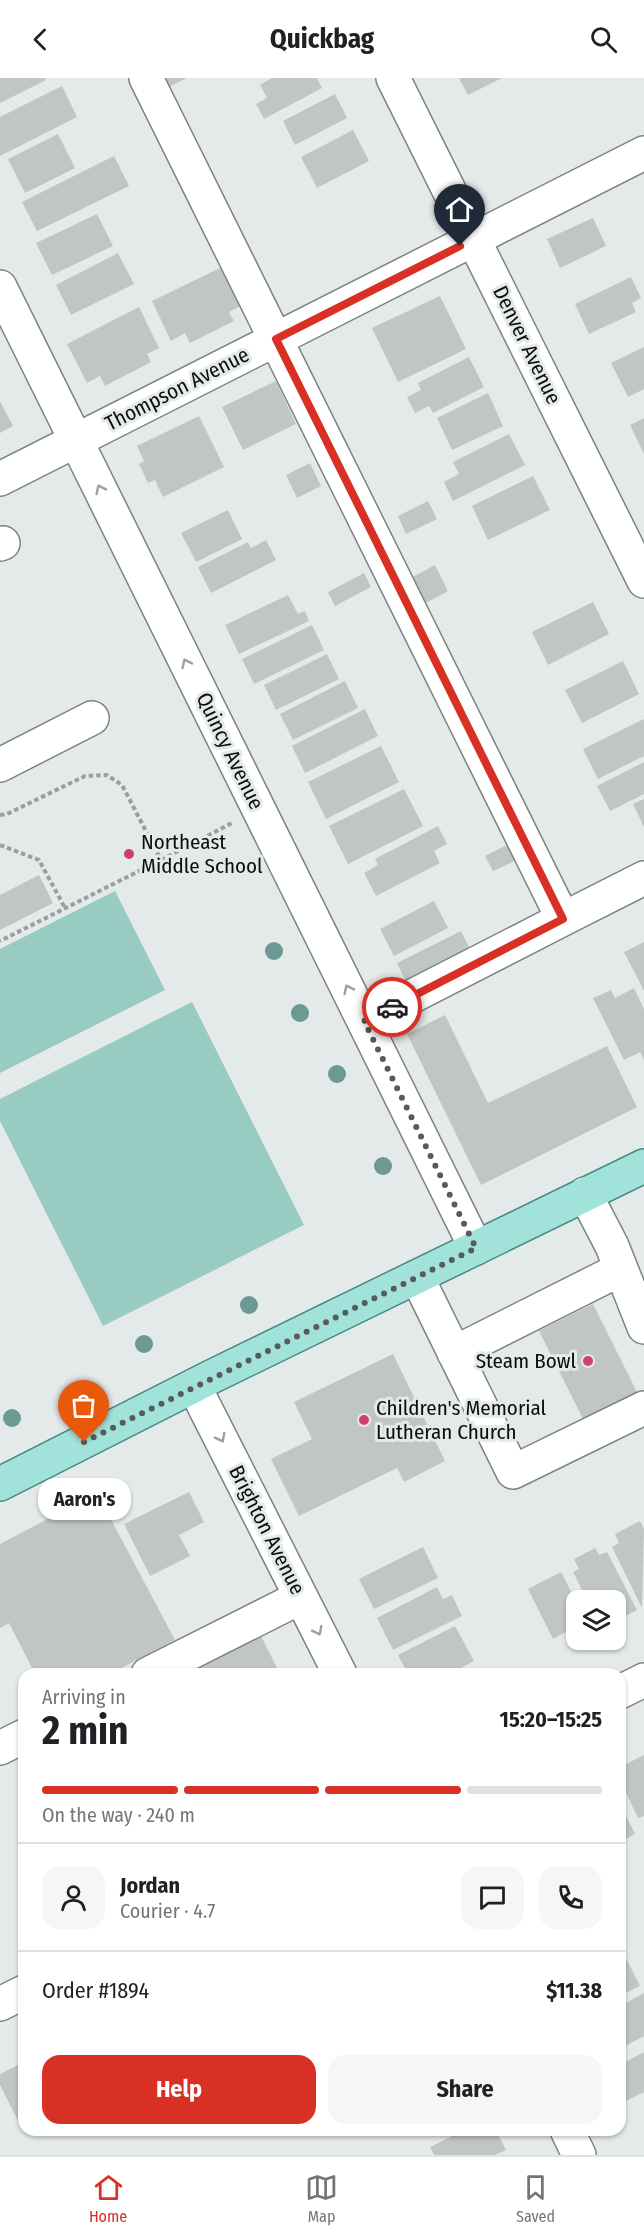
<!DOCTYPE html>
<meta charset="utf-8">
<style>
body{margin:0;font-family:"Fira Sans Condensed",sans-serif;background:#f6f6f6;color:#202124;height:100vh;display:flex;flex-direction:column;font-size:22px;white-space:nowrap}
*{box-sizing:border-box;margin:0}
p{font-size:20px;color:#757577}
.icon{flex:none;width:33px;height:33px;fill:none;stroke:currentColor;stroke-width:2;stroke-linecap:round;stroke-linejoin:round}
.map{position:relative;flex:1;overflow:hidden}
.panel{position:absolute;left:18px;top:1590px;width:608px;height:468px;display:flex;flex-direction:column;background:#fff;border-radius:18px;box-shadow:0 2px 4px #0004}
.panel>*{flex:none}
.fabs{position:absolute;left:566px;top:1512px;display:grid;gap:12px}
.fabs a{display:grid;place-items:center;width:60px;height:60px;border-radius:12px;background:#fff;box-shadow:0 2px 4px #0004;font-size:30px}
.pin{position:absolute;display:grid;place-items:center;width:51px;height:51px;color:#fff;margin:-62px -26px;border-radius:50% 50% 50% 0;rotate:-45deg;box-shadow:0 0 6px #0007}
.pin .icon{rotate:45deg}
.courier{position:absolute;display:grid;place-items:center;width:60px;height:60px;margin:-30px;border:4px solid #d93025;border-radius:50%;background:#fff;color:#222;box-shadow:0 2px 8px #0007}
.bubble{position:absolute;height:42px;border-radius:18px;background:#fff;box-shadow:0 2px 4px #0004;font-size:20px;font-weight:700;line-height:42px;text-align:center}
.headline em{font-style:normal;font-weight:700}
.headline div{display:flex;flex-direction:column-reverse}
.headline{display:flex;align-items:center;justify-content:space-between;height:102px;padding:0 24px}
h1{font-size:39px;font-weight:700;line-height:45px}
.bar{display:grid;grid-template-columns:repeat(4,1fr);gap:9px 6px;align-content:center;height:72px;padding:0 24px}
.bar i{height:8px;border-radius:4px;background:#e0e0e0}
.bar .on{background:#d93025}
.bar p{grid-column:span 4}
.line{display:flex;align-items:center;gap:15px;padding:0 24px;border-top:2px solid #e0e0e0}
.line div{flex:1}
.round{display:grid;place-items:center;flex:none;width:63px;height:63px;border-radius:18px;background:#f6f6f6}
.cta{display:flex;gap:12px;margin-top:auto;padding:12px 24px}
.cta a{flex:1;height:69px;border-radius:18px;background:#d93025;color:#fff;font-size:24px;font-weight:700;line-height:69px;text-align:center}
.cta a+a{background:#f6f6f6;color:#202124}
header{display:flex;justify-content:space-between;align-items:center;height:78px;padding:0 24px;background:#fff;font-size:27px;font-weight:700}
.tab-bar{display:flex;justify-content:space-around;align-items:center;height:84px;border-top:2px solid #e0e0e0;background:#fff;font-size:16px;color:#757577}
.tab-bar a{display:grid;justify-items:center;gap:3px}
.tab-bar .on{color:#d93025}
.map>svg:first-child{display:block}
.green{fill:#98cbc2}
.building{fill:#c0c6c5}
.lines{fill:none;stroke-linecap:round;stroke-linejoin:round}
.minor-casing{stroke:#7d8381;stroke-width:36}
.major-casing{stroke:#458b82;stroke-width:36}
.path{stroke:#9a9f9e;stroke-width:4;stroke-dasharray:4.5 3;stroke-linecap:butt}
.minor{stroke:#fff;stroke-width:33}
.major{stroke:#a1e2da;stroke-width:33}
.tree{fill:#6d9994}
.oneway{stroke:#9e9f9f}
.done{stroke:#585b5b;stroke-width:6;stroke-dasharray:0 10.8}
.route{stroke:#d93025;stroke-width:8}
.poi-dot{fill:#cd4070;stroke:#e4eae9;stroke-width:2}
.labels{text-anchor:middle;dominant-baseline:central;stroke-width:6;stroke-linejoin:round;paint-order:stroke}
.street-label{font-size:21px;fill:#0c0e0e;stroke:#e4eae9}
.poi-label{font-size:21px;fill:#0c0e0e;stroke:#e4eae9;text-anchor:start}
</style>
<header><svg class="icon" aria-label="back" viewBox="0 0 24 24"><path d="M15 5l-7 7 7 7"/></svg>Quickbag<svg class="icon" aria-label="search" viewBox="0 0 24 24"><circle cx="10" cy="10" r="6"/><path d="M15 15l6 6"/></svg></header>
<div class="map">
<svg width="644" height="2077" viewBox="0 0 644 2077">
<rect width="100%" height="100%" fill="#e4eae9"/>
<path class="green" d="M115,813l50,99 -165,83v-124z
M192,924l112,223 -201,101 -103,-205v-22z"/>
<path class="building" d="M0,0h45l1,2 -46,23z
M156,0h31l-25,12z
M272,0h45l5,10 -58,31 -8,-15 11,-6 -7,-13z
M459,0h43l-34,17z
M62,8l15,31 -77,39v-39z
M335,16l12,24 -52,27 -12,-24z
M353,52l16,31 -52,27 -16,-31z
M58,56l17,34 -50,25 -17,-34z
M114,78l15,30 -92,45 -15,-29z
M97,136l16,32 -61,29 -16,-32z
M593,140l13,28 -46,22 -13,-29z
M118,175l16,31 -63,31 -15,-30z
M224,188l19,39 -14,7 5,9 -44,22 -5,-10 -14,8 -19,-40z
M631,199l10,21 -9,5 4,9 -47,22 -14,-30z
M440,218l26,53 -68,33 -26,-54z
M139,229l20,41 -12,6 4,8 -46,24 -5,-10 -13,7 -20,-39z
M644,269v42l-16,8 -17,-34z
M469,279l15,30 -51,26 -4,-7 -14,7 -8,-16 14,-7 -3,-7z
M276,303l20,43 -53,26 -21,-43z
M488,315l15,33 -51,24 -15,-32z
M0,323l13,25 -13,7z
M199,338l25,51 -61,30 -8,-17 -7,3 -9,-19 5,-3 -7,-15z
M644,340v36l-14,-29z
M509,356l16,31 -72,36 -9,-19 15,-8 -6,-12z
M310,385l11,23 -24,12 -11,-23z
M533,398l17,34 -62,30 -16,-34z
M428,423l9,18 -31,15 -8,-18z
M228,432l14,29 -46,23 -15,-29z
M266,462l10,20 -65,33 -13,-26 50,-25 3,6z
M435,487l13,26 -24,13 -13,-26z
M364,495l7,14 -36,19 -7,-14z
M288,517l10,19 7,-3 4,10 -70,33 -14,-29z
M593,524l16,32 -61,31 -16,-33z
M312,547l12,25 -70,34 -12,-25z
M327,576l12,25 -63,31 -12,-25z
M623,583l16,33 -57,29 -17,-33z
M345,603l13,27 -65,32 -13,-26z
M365,631l13,27 -73,37 -13,-27z
M644,641v37l-46,23 -15,-30z
M381,668l18,36 -73,37 -18,-37z
M644,684v32l-34,17 -13,-25z
M404,711l19,37 -75,38 -19,-38z
M644,721v28l-11,-23z
M438,748l9,18 -13,7 6,12 -64,33 -12,-23 14,-8 -3,-6z
M511,765l8,16 -26,12 -8,-15z
M39,797l14,28 -53,27v-35z
M434,823l14,27 -54,28 -14,-27z
M461,853l13,26 -64,32 -13,-26z
M644,864v49l-20,-39z
M634,910l10,21v51l-4,-8 -16,8 -31,-62 18,-8 4,8z
M445,937l43,88 119,-57 30,61 -156,78 -74,-151z
M593,1226l44,88 -54,27 -44,-88z
M393,1276l52,107 -41,21 -7,-14 -98,48 -28,-57 41,-20 -18,-37z
M189,1414l15,30 -25,13 11,21 -40,20 -26,-52z
M97,1415l78,147 -65,34h-75l-26,-51 -9,5v-84z
M640,1443l4,8 -2,79 -30,-61 7,-4 -4,-9z
M423,1469l15,31 -64,31 -15,-30z
M595,1470l4,7 8,-3 30,58 -22,11v-21h-28l-14,-28 6,-3 -5,-10z
M561,1494l15,29v39l-5,2 -5,-10 -13,7 -25,-50z
M437,1509l6,12 9,-4 10,21 -69,34 -16,-32z
M455,1548l19,35 -25,13h-41l-10,-19z
M261,1558l16,32 -11,6h-64l-4,-7z
M644,1677v61l-6,2 -18,-38v-13z
M620,1725l15,31 -15,8z
M624,1876l16,32 -20,10v-40z
M644,1915v43l-24,13v-43z
M644,1974v40l-24,12v-39z
M24,1984v56l-6,3 -18,-36v-11z
M465,2052h26l3,6 4,-2 8,16 -11,5h-61l-4,-8z"/>
<g class="lines">
<defs>
<path id="minor" d="M146,0l417,841 81,-41
M393,0l251,503
M0,209l476,961
M0,401l644,-326
M0,466l3,-1
M0,687l92,-47
M364,943l199,-102
M585,1116l27,52 32,81
M417,1199l96,195 131,-64
M454,1275l167,-84
M194,1308l146,288
M148,1596l153,-77
M620,1614l24,-12
M0,1670l24,-12
M0,1926l24,-12
M567,2052l12,25"/>
<path id="major" d="M0,1406l213,-108 431,-210"/>
</defs>
<use href="#minor" class="minor-casing"/>
<use href="#major" class="major-casing"/>
<path class="path" d="M0,737l7,-1 78,-38 22,-1 15,10 39,75 -161,81
M0,767l39,15 26,48
M161,782l71,-37"/>
<use href="#minor" class="minor"/>
<use href="#major" class="major"/>
</g>
<g class="tree">
<circle cx="274" cy="873" r="9"/>
<circle cx="300" cy="935" r="9"/>
<circle cx="337" cy="996" r="9"/>
<circle cx="383" cy="1088" r="9"/>
<circle cx="249" cy="1227" r="9"/>
<circle cx="144" cy="1266" r="9"/>
<circle cx="12" cy="1340" r="9"/>
</g>
<defs><path id="oneway-chevron" d="M-2-3.5L2.5 0L-2 3.5" fill="none" stroke-width="1.6" stroke-linecap="round" stroke-linejoin="round" transform="scale(1.5)"/></defs>
<g class="oneway">
<use href="#oneway-chevron" transform="translate(100 411) rotate(-116)"/>
<use href="#oneway-chevron" transform="translate(186 585) rotate(-116)"/>
<use href="#oneway-chevron" transform="translate(348 911) rotate(-116)"/>
<use href="#oneway-chevron" transform="translate(221 1360) rotate(63)"/>
<use href="#oneway-chevron" transform="translate(318 1553) rotate(63)"/>
</g>
<g class="lines">
<path class="done" d="M84,1364l392,-194 -112,-227 28,-14"/>
<path class="route" d="M392,929l171,-88 -287,-580 184,-93"/>
</g>
<g class="poi-dot">
<circle cx="129" cy="776" r="6"/>
<circle cx="588" cy="1283" r="6"/>
<circle cx="364" cy="1342" r="6"/>
</g>
<g class="labels">
<g class="street-label">
<text transform="translate(527 267) rotate(64)">Denver Avenue</text>
<text transform="translate(177 311) rotate(-27)">Thompson Avenue</text>
<text transform="translate(230 673) rotate(64)">Quincy Avenue</text>
<text transform="translate(267 1452) rotate(63)">Brighton Avenue</text>
</g>
<g class="poi-label">
<text x="141" y="764">Northeast<tspan x="141" dy="24">Middle School</tspan></text>
<text x="576" y="1283" text-anchor="end">Steam Bowl</text>
<text x="376" y="1330">Children's Memorial<tspan x="376" dy="24">Lutheran Church</tspan></text>
</g>
</g>
</svg>
<div class="fabs">
<a><svg class="icon" aria-label="layers" viewBox="0 0 24 24"><path d="M12 4l9 5-9 5-9-5zM3 14l9 5 9-5"/></svg></a>
</div>
<div class="pin" style="left:84px;top:1364px;background:#ea580c"><svg class="icon" aria-label="bag" viewBox="0 0 24 24"><path d="M5 8h14l-1 12H6zM9 8a3 3 0 0 1 6 0"/></svg></div>
<div class="pin" style="left:460px;top:168px;background:#1f2937"><svg class="icon" aria-label="home" viewBox="0 0 24 24"><path d="M3 11l9-7 9 7M6 9v11h12V9"/></svg></div>
<div class="courier" style="left:392px;top:929px"><svg class="icon" aria-label="car" viewBox="0 0 24 24"><path d="M5 17H2v-5l4-1 3-4h7l3 4 3 1v5h-3M9 17h6M6 11h13"/><circle cx="7" cy="17" r="2"/><circle cx="17" cy="17" r="2"/></svg></div>
<div class="bubble" style="left:38px;top:1400px;width:93px">Aaron's</div>
<section class="panel">
<div class="headline"><div><h1>2 min</h1><p>Arriving in</p></div><em>15:20–15:25</em></div>
<div class="bar"><i class="on"></i><i class="on"></i><i class="on"></i><i></i><p>On the way · 240 m</p></div>
<div class="line" style="height:108px"><a class="round"><svg class="icon" aria-label="person" viewBox="0 0 24 24"><circle cx="12" cy="8" r="4"/><path d="M4 21q1-7 8-7t8 7"/></svg></a><div><b>Jordan</b><p>Courier · 4.7</p></div><a class="round"><svg class="icon" aria-label="chat" viewBox="0 0 24 24"><path d="M4 5h16v11H9l-5 4z"/></svg></a><a class="round"><svg class="icon" aria-label="phone" viewBox="0 0 24 24"><path d="M5 4h4l2 5-3 2q2 4 5 5l2-3 5 2v4C11 20 4 13 5 4z"/></svg></a></div>
<div class="line" style="height:78px"><div>Order #1894</div><b>$11.38</b></div>
<div class="cta"><a>Help</a><a>Share</a></div>
</section>
</div>
<nav class="tab-bar">
<a class="on"><svg class="icon" aria-label="home" viewBox="0 0 24 24"><path d="M3 11l9-7 9 7M6 9v11h12V9"/></svg>Home</a>
<a><svg class="icon" aria-label="map" viewBox="0 0 24 24"><path d="M3 6l6-2 6 2 6-2v14l-6 2-6-2-6 2zM9 4v14M15 6v14"/></svg>Map</a>
<a><svg class="icon" aria-label="saved" viewBox="0 0 24 24"><path d="M7 4h10v16l-5-4-5 4z"/></svg>Saved</a>
</nav>
